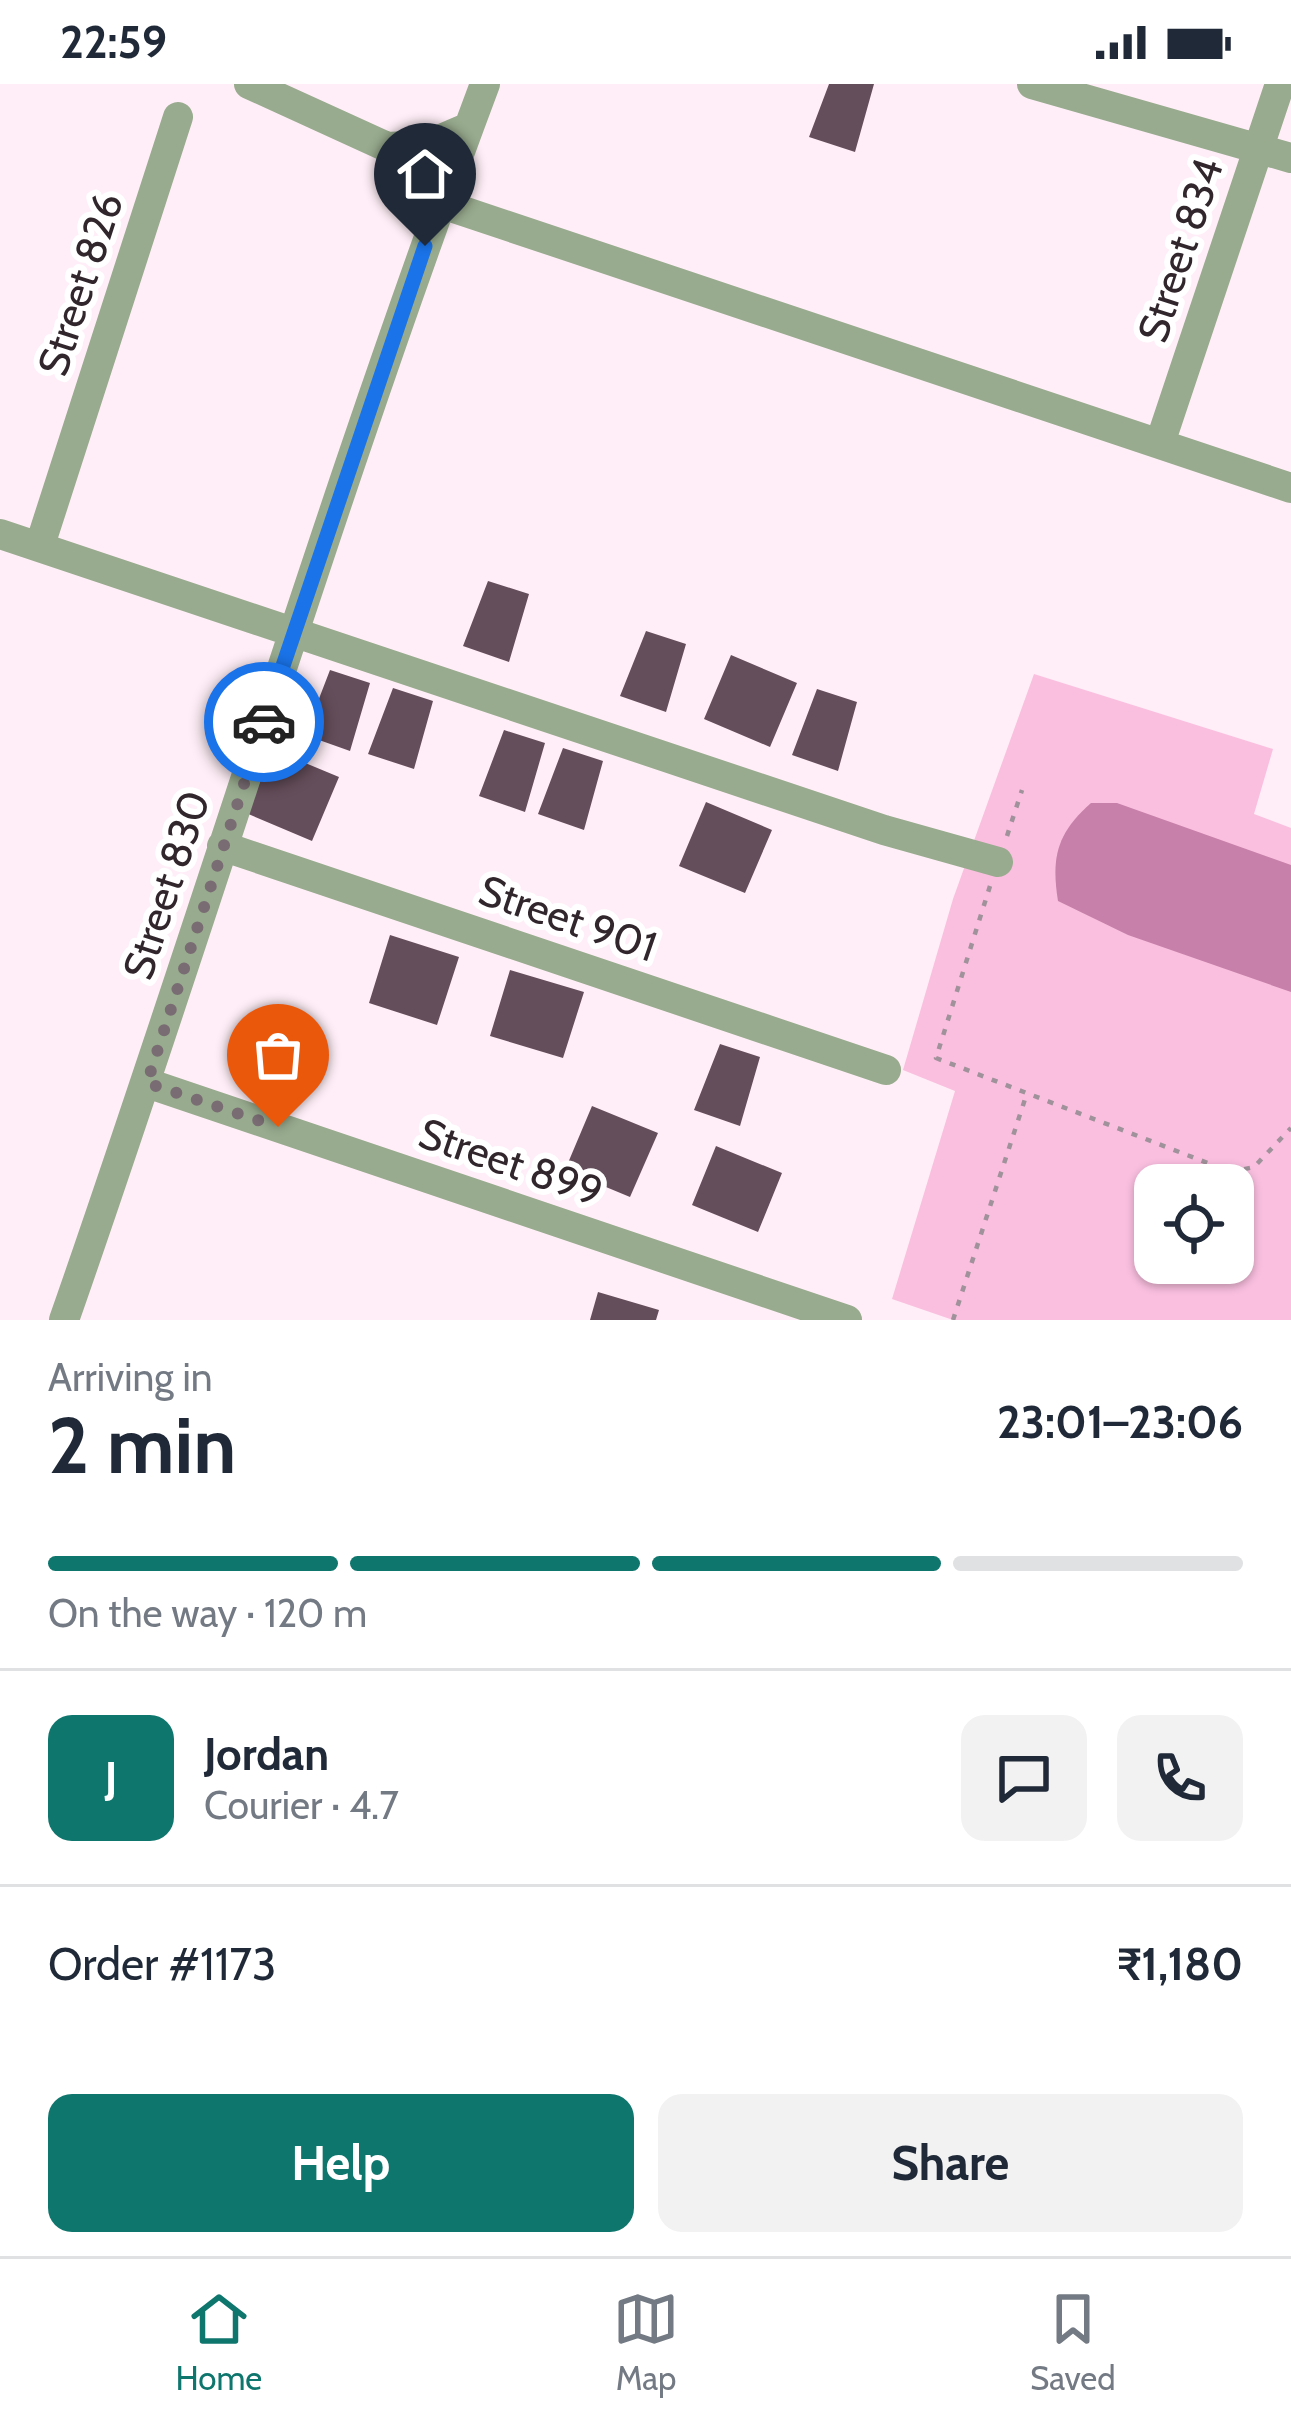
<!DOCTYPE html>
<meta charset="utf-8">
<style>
body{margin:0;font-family:Cabin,sans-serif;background:#f2f2f3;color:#1f2937;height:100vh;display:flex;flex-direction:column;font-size:45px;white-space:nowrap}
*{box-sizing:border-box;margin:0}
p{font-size:39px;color:#747a83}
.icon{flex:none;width:66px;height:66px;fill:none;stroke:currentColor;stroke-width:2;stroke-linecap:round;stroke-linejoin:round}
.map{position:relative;height:1236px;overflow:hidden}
.drawer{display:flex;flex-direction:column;background:#fff;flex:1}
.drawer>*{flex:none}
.tools{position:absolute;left:1134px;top:1080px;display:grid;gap:24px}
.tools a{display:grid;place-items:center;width:120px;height:120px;border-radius:24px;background:#fff;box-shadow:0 3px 9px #0004;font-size:60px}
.pin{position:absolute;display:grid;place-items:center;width:102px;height:102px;color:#fff;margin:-123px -51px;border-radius:50% 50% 50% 0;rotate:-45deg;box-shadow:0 0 12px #0007}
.pin .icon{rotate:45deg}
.courier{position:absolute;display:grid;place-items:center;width:120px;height:120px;margin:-60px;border:9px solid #1a73e8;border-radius:50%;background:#fff;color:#222;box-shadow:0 3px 15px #0007}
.headline em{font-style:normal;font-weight:700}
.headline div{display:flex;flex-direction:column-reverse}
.headline{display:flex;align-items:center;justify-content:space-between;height:204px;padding:0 48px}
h1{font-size:78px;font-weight:700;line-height:90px}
.bar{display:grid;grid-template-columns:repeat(4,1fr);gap:18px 12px;align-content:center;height:144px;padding:0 48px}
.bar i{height:15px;border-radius:9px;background:#e0e1e3}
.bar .active{background:#0f766e}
.bar p{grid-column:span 4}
.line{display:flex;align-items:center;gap:30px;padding:0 48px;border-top:3px solid #e0e1e3}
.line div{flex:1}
.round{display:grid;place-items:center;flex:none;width:126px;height:126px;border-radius:24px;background:#f2f2f3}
.primary-button{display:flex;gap:24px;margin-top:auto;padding:24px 48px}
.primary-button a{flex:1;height:138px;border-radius:24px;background:#0f766e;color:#fff;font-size:48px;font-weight:700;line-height:138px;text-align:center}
.primary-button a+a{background:#f2f2f3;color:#1f2937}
.status{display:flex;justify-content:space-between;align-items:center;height:84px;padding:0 60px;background:#fff;direction:ltr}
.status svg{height:33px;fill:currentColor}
.menu{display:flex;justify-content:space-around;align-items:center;height:168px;border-top:3px solid #e0e1e3;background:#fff;font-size:33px;color:#747a83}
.menu a{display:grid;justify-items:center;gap:6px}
.menu .active{color:#0f766e}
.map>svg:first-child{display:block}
.green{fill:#fabfdf;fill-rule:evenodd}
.water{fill:#c780a9}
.building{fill:#654e5b}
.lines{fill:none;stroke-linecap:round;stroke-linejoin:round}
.path{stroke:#a0929a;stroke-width:4.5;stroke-dasharray:6 9;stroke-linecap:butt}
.minor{stroke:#98ab8e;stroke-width:30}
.done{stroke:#796c73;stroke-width:12;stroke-dasharray:0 21.6}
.route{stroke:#1a73e8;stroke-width:15}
.labels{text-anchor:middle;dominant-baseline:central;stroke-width:12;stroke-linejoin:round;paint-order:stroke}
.street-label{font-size:42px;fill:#31262c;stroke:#fff}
</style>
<div class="status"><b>22:59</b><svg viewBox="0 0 49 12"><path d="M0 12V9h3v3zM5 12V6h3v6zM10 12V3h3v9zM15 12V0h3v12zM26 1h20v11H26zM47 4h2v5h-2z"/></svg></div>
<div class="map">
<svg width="1291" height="1236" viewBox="0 0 1291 1236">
<rect width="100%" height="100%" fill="#ffeef7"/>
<path class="green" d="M1034,590l239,75 -19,65 37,14v492h-338l-61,-21 63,-208 -52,-21 50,-171zM1155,1101h78v78h-78z"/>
<path class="water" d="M1091,719h26l174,62v127l-163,-57 -70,-34c-7,-44 -1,-68 33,-98z"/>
<path class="building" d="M829,0h45l-19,68 -46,-15z
M488,497l41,13 -20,68 -46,-16z
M646,547l40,13 -20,68 -46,-16z
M731,571l66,28 -27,64 -66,-28z
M330,586l40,13 -20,68 -45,-16z
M393,604l40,13 -19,68 -46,-15z
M817,605l40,13 -19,69 -46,-16z
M504,646l41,13 -20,69 -46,-16z
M563,664l40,13 -19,69 -46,-16z
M274,666l65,27 -27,64 -66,-28z
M706,718l66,28 -27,63 -66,-27z
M390,851l69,22 -22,68 -68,-22z
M510,886l74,22 -21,66 -73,-22z
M720,960l40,13 -20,69 -46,-16z
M592,1022l66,27 -28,64 -65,-27z
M716,1062l66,27 -24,59 -66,-27z
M598,1208l61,18 -3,10h-66z"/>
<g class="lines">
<path class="path" d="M1007,752l15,-46
M990,802l-54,172 295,114 23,-5 37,-39
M953,1236l74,-227"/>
<path class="minor" d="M249,0l138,63 40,-2 42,-18
M1032,0l259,74
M439,119l852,285
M1160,359l120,-359
M0,450l884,296 114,32
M40,461l138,-428
M222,762l664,224
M147,999l700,237
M64,1236c144,-411 268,-828 421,-1236"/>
</g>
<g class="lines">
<path class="done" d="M264,638l-117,361 131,44"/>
<path class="route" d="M264,638l161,-476"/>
</g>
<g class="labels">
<g class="street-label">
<text transform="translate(1180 166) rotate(-72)">Street 834</text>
<text transform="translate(80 200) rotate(-72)">Street 826</text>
<text transform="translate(166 801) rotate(-72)">Street 830</text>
<text transform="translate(568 834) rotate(19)">Street 901</text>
<text transform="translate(511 1078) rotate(19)">Street 899</text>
</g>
</g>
</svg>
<div class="tools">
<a><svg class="icon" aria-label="locate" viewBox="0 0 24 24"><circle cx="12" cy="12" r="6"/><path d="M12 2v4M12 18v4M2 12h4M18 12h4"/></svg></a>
</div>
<div class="pin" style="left:278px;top:1043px;background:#ea580c"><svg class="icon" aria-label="bag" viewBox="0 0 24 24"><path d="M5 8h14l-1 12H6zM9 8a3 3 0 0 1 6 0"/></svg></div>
<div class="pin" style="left:425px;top:162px;background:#1f2937"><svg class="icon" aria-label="home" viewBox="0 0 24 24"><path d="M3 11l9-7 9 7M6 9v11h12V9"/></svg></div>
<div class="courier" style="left:264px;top:638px"><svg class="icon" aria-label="car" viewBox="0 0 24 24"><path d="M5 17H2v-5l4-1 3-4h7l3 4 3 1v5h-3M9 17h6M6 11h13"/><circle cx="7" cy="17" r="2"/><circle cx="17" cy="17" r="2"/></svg></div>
</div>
<section class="drawer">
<div class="headline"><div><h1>2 min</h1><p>Arriving in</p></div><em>23:01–23:06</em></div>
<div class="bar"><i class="active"></i><i class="active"></i><i class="active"></i><i></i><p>On the way · 120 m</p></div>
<div class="line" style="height:216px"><b class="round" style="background:#0f766e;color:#fff">J</b><div><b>Jordan</b><p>Courier · 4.7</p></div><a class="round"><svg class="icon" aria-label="chat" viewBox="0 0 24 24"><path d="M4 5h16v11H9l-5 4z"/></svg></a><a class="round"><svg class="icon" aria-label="phone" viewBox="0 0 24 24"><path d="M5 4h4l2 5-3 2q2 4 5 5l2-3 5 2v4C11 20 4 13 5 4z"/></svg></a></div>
<div class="line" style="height:156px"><div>Order #1173</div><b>₹1,180</b></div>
<div class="primary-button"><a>Help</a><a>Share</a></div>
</section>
<nav class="menu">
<a class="active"><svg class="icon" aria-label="home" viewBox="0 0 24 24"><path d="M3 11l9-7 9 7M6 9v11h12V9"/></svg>Home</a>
<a><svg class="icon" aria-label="map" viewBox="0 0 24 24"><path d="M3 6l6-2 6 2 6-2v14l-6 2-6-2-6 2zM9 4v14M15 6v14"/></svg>Map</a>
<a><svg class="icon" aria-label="saved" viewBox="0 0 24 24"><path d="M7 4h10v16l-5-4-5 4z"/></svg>Saved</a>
</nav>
